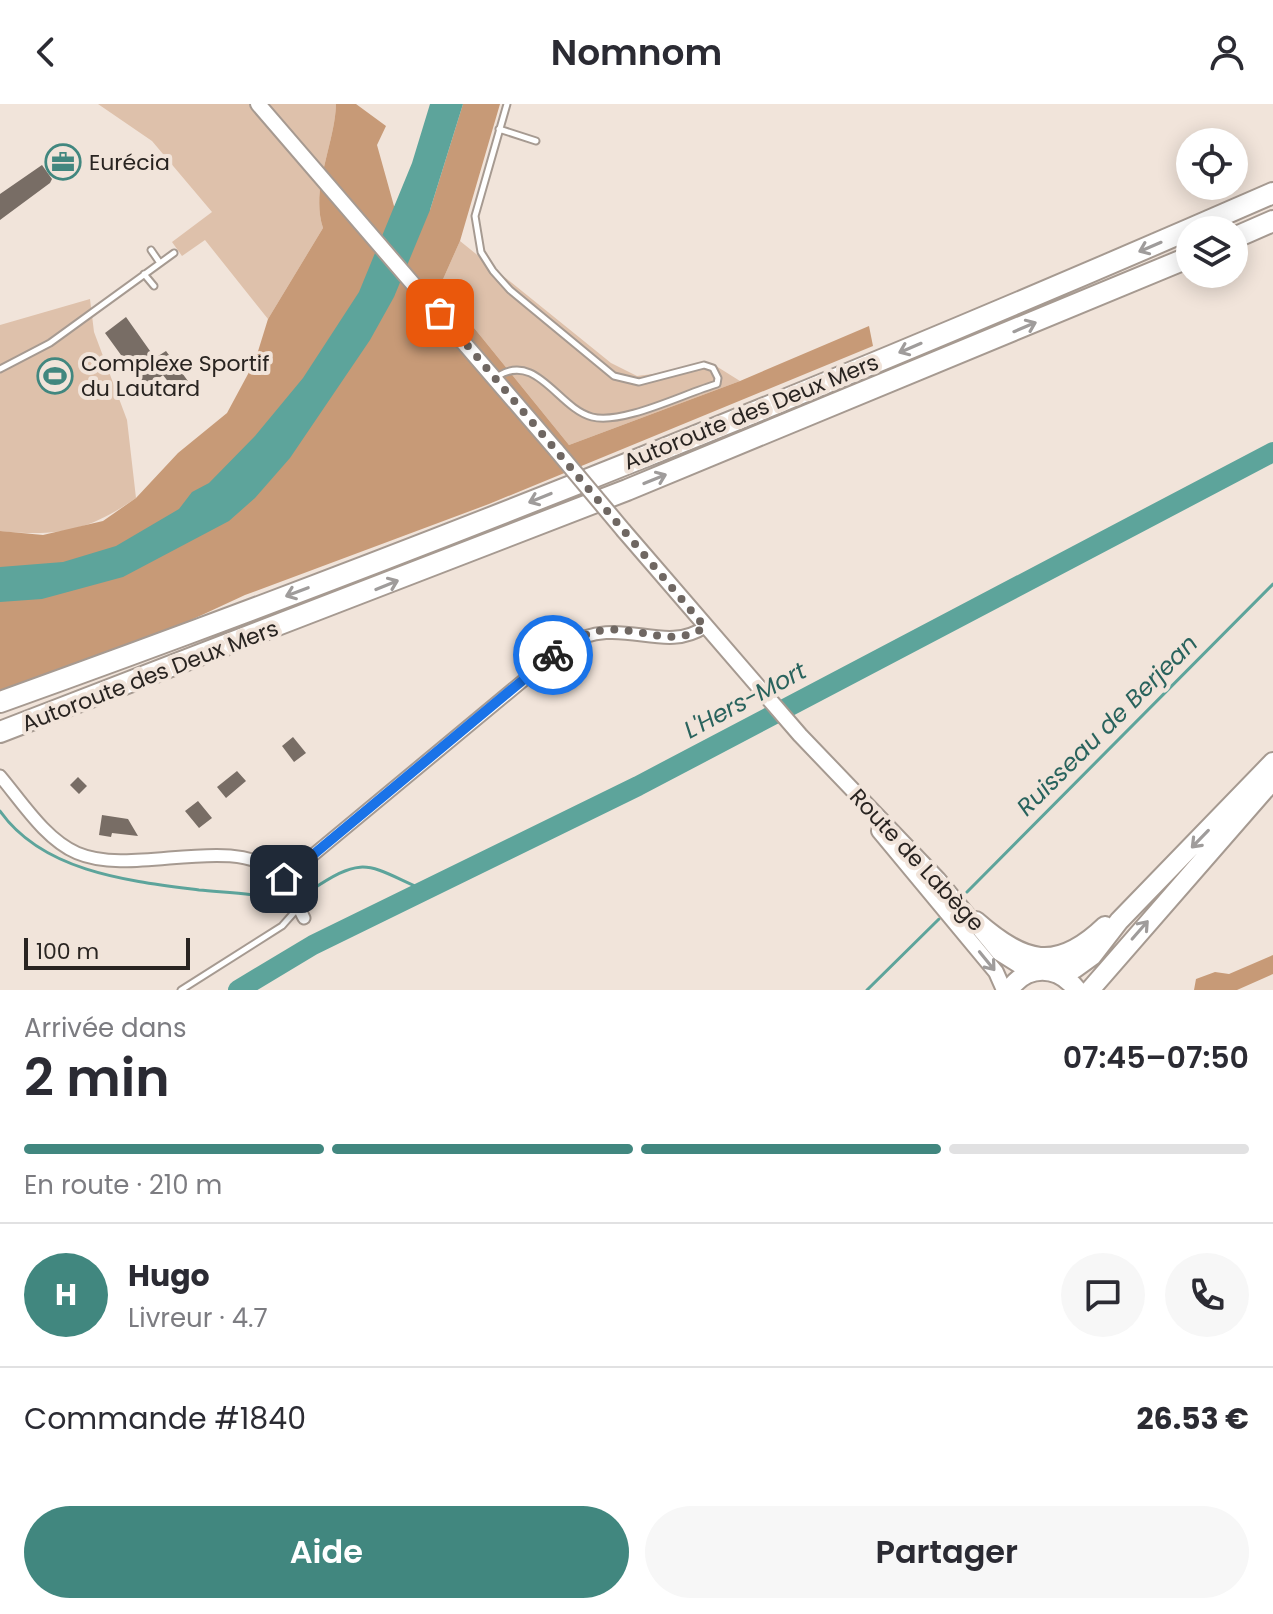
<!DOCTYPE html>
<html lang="fr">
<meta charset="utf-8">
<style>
body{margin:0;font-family:Poppins,sans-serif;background:#f7f7f7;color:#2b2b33;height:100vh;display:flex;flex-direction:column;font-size:30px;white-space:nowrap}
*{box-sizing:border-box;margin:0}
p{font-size:26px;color:#7c7c81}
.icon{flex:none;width:44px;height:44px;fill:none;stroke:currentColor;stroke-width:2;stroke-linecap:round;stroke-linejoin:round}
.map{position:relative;height:886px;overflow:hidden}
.sheet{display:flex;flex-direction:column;background:#fff;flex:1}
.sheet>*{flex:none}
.fabs{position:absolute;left:1176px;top:24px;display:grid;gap:16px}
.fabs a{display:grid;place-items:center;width:72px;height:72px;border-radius:50%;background:#fff;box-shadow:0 4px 20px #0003;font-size:40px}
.scale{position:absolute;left:24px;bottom:20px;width:166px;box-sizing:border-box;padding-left:8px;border:4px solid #292421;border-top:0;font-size:22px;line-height:28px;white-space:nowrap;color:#292421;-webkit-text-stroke:6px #f1e4da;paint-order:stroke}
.pin{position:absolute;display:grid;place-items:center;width:68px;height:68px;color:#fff;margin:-34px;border-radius:16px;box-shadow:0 4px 12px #0006}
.courier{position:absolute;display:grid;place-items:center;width:80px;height:80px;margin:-40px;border:6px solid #1a73e8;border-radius:50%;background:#fff;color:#222;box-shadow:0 2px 10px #0007}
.headline em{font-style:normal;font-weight:600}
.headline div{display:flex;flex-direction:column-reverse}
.headline{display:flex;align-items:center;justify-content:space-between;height:136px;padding:0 24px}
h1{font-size:52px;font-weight:600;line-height:60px}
.bar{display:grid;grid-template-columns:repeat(4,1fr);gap:12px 8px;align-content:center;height:96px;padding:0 24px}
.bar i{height:10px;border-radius:6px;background:#e1e1e2}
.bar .active{background:#41877f}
.bar p{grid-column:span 4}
.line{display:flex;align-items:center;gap:20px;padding:0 24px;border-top:2px solid #e1e1e2}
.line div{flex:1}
.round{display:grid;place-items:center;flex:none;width:84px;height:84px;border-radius:42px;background:#f7f7f7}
.cta{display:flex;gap:16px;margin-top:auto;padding:16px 24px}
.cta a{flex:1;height:92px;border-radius:48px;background:#41877f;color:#fff;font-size:32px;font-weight:600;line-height:92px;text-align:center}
.cta a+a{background:#f7f7f7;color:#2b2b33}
header{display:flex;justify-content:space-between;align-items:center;height:104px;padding:0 24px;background:#fff;font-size:36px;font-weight:600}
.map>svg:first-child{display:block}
.green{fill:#dec1ab}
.forest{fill:#c79a77}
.water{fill:#5da49b}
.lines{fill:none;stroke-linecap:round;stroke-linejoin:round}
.stream{stroke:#5da49b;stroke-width:3}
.river{stroke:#5da49b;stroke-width:20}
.building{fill:#786d65}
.service-casing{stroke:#a69a91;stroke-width:9}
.minor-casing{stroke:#a69a91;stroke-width:15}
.tertiary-casing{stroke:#a69a91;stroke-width:18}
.primary-casing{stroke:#a69a91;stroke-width:22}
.motorway-casing{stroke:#a69a91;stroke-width:24}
.service{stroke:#fff;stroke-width:5}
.minor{stroke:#fff;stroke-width:11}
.tertiary{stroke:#fff;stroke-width:14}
.primary{stroke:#fff;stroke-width:18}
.motorway{stroke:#fff;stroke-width:20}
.tertiary-bridge-casing{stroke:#a69a91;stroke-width:18;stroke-linecap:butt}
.tertiary-bridge{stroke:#fff;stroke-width:14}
.oneway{stroke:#9f9c9b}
.done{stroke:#6f6762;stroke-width:8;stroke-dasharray:0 14.4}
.route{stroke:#1a73e8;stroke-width:10}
.labels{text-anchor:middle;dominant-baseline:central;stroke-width:8;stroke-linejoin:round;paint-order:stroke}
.poi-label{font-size:22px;fill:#292421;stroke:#f1e4da;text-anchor:start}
.street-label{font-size:22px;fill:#292421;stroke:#f1e4da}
.water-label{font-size:24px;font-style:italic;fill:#29635d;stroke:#f1e4da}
</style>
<header><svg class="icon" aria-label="back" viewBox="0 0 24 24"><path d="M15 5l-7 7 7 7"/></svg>Nomnom<svg class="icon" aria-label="person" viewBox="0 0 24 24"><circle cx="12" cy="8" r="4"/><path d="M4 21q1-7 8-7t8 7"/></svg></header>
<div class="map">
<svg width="1273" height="886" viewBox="0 0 1273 886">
<rect width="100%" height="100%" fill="#f1e4da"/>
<path class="green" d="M98,0h238c-1,40 -26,85 -13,124l-55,91 -63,-79 -23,16 -10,-14 40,-30 -60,-71z
M460,137l151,122 26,13 79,-10 24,15 -171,64 -129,-159z
M90,195l4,33 33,88 9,78c-47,33 -79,39 -136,33v-206z"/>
<path class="forest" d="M336,0h20l30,22 -9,19 17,61 36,4 33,-106h37l-40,137 -20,45 129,159 171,-64 129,-55 4,20 -384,158 -244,91 -125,58 -120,37v-159l43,4 60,-14 33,-23 42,-45 49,-40 28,-52 13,-42 55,-91c-13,-39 12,-84 13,-124z
M1273,851v19l-36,16h-43l2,-11 19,-7 14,2z"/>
<path class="water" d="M430,0h33l-33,106 -36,87 -24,43 -80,118 -35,40 -26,23 -106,56 -81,22 -42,3v-35l63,-5 53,-16 63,-37 13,-17 17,-9 46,-47 48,-58 56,-86 53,-129z"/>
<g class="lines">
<path class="stream" d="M0,707c43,61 129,70 199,79 30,3 56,2 84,13
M310,787c55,-37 57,-26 114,-1
M967,788l306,-308
M867,886l72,-71"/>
<path class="river" d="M238,886l75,-45 325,-159 635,-334"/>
</g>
<path class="building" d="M42,61l10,14 -2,4 -50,37v-26z
M126,213l29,41 11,-7 27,37 -13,9 -17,-22 -18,13 -40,-55z
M293,633l13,16 -12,9 -12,-16z
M237,667l9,10 -20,17 -9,-11z
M78,673l9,9 -8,8 -9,-9z
M198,697l14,17 -13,10 -14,-17z
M102,711l26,4 10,17 -26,-3 -1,4 -12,-2z"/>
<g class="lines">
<defs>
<path id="service" d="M499,25l37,12
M151,146l9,13
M144,170l10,12
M0,265l50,-26 124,-90
M498,272c39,-24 60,32 94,41 31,8 93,-24 125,-33l1,-6 -5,-10 -9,-3 -65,17 -25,-6 -104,-86 -17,-19 -12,-19 -6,-36 32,-112
M181,886l101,-64 16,-18"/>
<path id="minor" d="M0,672c22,26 45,63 77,77 58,25 155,-22 203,22 11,10 17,30 24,43
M284,775l281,-233c56,-34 96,10 140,-19"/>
<path id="tertiary" d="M258,0l299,347
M624,427l176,204 138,144 61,74 24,15 14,3
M879,727l117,141 8,18"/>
<path id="primary" d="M976,817c48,42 80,52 129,5
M1058,869l16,-4 18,-13 27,-35 154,-159
M1009,886c18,-26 49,-25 68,0
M1090,886l183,-210"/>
<path id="motorway" d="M1234,134l39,-17
M0,598c430,-154 854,-326 1273,-509
M0,628l627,-242 563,-233"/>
</defs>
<use href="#service" class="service-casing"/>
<use href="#minor" class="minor-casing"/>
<use href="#tertiary" class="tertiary-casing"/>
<use href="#primary" class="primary-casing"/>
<use href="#motorway" class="motorway-casing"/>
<use href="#service" class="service"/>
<use href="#minor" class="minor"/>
<use href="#tertiary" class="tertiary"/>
<use href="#primary" class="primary"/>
<use href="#motorway" class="motorway"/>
<defs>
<path id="tertiary-bridge" d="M557,347l67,80"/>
</defs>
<use href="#tertiary-bridge" class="tertiary-bridge-casing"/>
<use href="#tertiary-bridge" class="tertiary-bridge"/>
</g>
<defs><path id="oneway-shaft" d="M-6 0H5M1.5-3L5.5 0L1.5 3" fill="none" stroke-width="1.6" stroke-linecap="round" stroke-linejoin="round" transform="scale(2)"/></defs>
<g class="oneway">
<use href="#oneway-shaft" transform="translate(1150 143) rotate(157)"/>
<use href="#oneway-shaft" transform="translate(1025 223) rotate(-23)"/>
<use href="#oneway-shaft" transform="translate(910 244) rotate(157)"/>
<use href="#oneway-shaft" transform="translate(655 375) rotate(-22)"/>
<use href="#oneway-shaft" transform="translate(540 394) rotate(158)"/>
<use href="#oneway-shaft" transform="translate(387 481) rotate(-22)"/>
<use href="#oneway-shaft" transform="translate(297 488) rotate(159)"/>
<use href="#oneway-shaft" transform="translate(1200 735) rotate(134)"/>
<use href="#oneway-shaft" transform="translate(1140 826) rotate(-49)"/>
<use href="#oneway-shaft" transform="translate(987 857) rotate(51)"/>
</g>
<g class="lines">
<path class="done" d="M440,209l265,314c-33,22 -65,-1 -101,3 -20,3 -35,13 -51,25"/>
<path class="route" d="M284,775l269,-224"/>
</g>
<defs>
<symbol id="office-ring" viewBox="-11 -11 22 22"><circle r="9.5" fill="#f1e4da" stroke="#41877f" stroke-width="1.5"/><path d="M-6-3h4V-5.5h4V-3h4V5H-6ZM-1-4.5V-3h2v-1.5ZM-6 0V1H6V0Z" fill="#41877f"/></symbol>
<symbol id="stadium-ring" viewBox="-11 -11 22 22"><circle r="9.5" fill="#f1e4da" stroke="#41877f" stroke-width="1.5"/><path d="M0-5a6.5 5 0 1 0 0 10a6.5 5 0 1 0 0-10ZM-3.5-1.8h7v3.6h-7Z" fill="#41877f"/></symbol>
</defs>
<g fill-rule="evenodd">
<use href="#office-ring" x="43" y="38" width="40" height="40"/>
<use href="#stadium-ring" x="35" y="252" width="40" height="40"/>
</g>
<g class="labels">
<g class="poi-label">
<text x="89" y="58">Eurécia</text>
<text x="81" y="259">Complexe Sportif<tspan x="81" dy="25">du Lautard</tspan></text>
</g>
<g class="street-label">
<text transform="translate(751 308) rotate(-22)">Autoroute des Deux Mers</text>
<text transform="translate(150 572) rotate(-21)">Autoroute des Deux Mers</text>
<text transform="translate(917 756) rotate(47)">Route de Labège</text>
</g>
<g class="water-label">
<text transform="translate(745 596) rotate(-28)">L'Hers-Mort</text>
<text transform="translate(1107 621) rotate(-45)">Ruisseau de Berjean</text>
</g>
</g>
</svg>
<div class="fabs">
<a><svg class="icon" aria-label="locate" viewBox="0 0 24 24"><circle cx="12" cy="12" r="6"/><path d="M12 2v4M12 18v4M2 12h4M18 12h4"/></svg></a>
<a><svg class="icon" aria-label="layers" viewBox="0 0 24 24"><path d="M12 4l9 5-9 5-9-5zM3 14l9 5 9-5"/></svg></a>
</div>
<div class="scale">100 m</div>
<div class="pin" style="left:440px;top:209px;background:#ea580c"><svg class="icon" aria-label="bag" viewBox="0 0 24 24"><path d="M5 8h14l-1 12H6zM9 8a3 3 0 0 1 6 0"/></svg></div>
<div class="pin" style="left:284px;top:775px;background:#1f2937"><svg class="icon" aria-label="home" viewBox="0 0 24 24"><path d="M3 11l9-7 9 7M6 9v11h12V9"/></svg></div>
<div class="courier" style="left:553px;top:551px"><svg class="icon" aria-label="bike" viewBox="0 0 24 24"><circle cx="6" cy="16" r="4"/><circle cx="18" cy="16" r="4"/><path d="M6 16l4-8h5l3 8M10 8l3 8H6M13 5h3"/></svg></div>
</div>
<section class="sheet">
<div class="headline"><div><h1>2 min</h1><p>Arrivée dans</p></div><em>07:45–07:50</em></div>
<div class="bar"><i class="active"></i><i class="active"></i><i class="active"></i><i></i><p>En route · 210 m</p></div>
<div class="line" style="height:144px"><b class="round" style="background:#41877f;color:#fff">H</b><div><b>Hugo</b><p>Livreur · 4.7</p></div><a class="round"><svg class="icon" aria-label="chat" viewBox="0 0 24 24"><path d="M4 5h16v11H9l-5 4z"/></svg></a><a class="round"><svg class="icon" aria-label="phone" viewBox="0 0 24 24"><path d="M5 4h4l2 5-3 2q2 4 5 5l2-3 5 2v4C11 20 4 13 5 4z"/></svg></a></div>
<div class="line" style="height:104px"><div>Commande #1840</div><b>26.53 €</b></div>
<div class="cta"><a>Aide</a><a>Partager</a></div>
</section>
